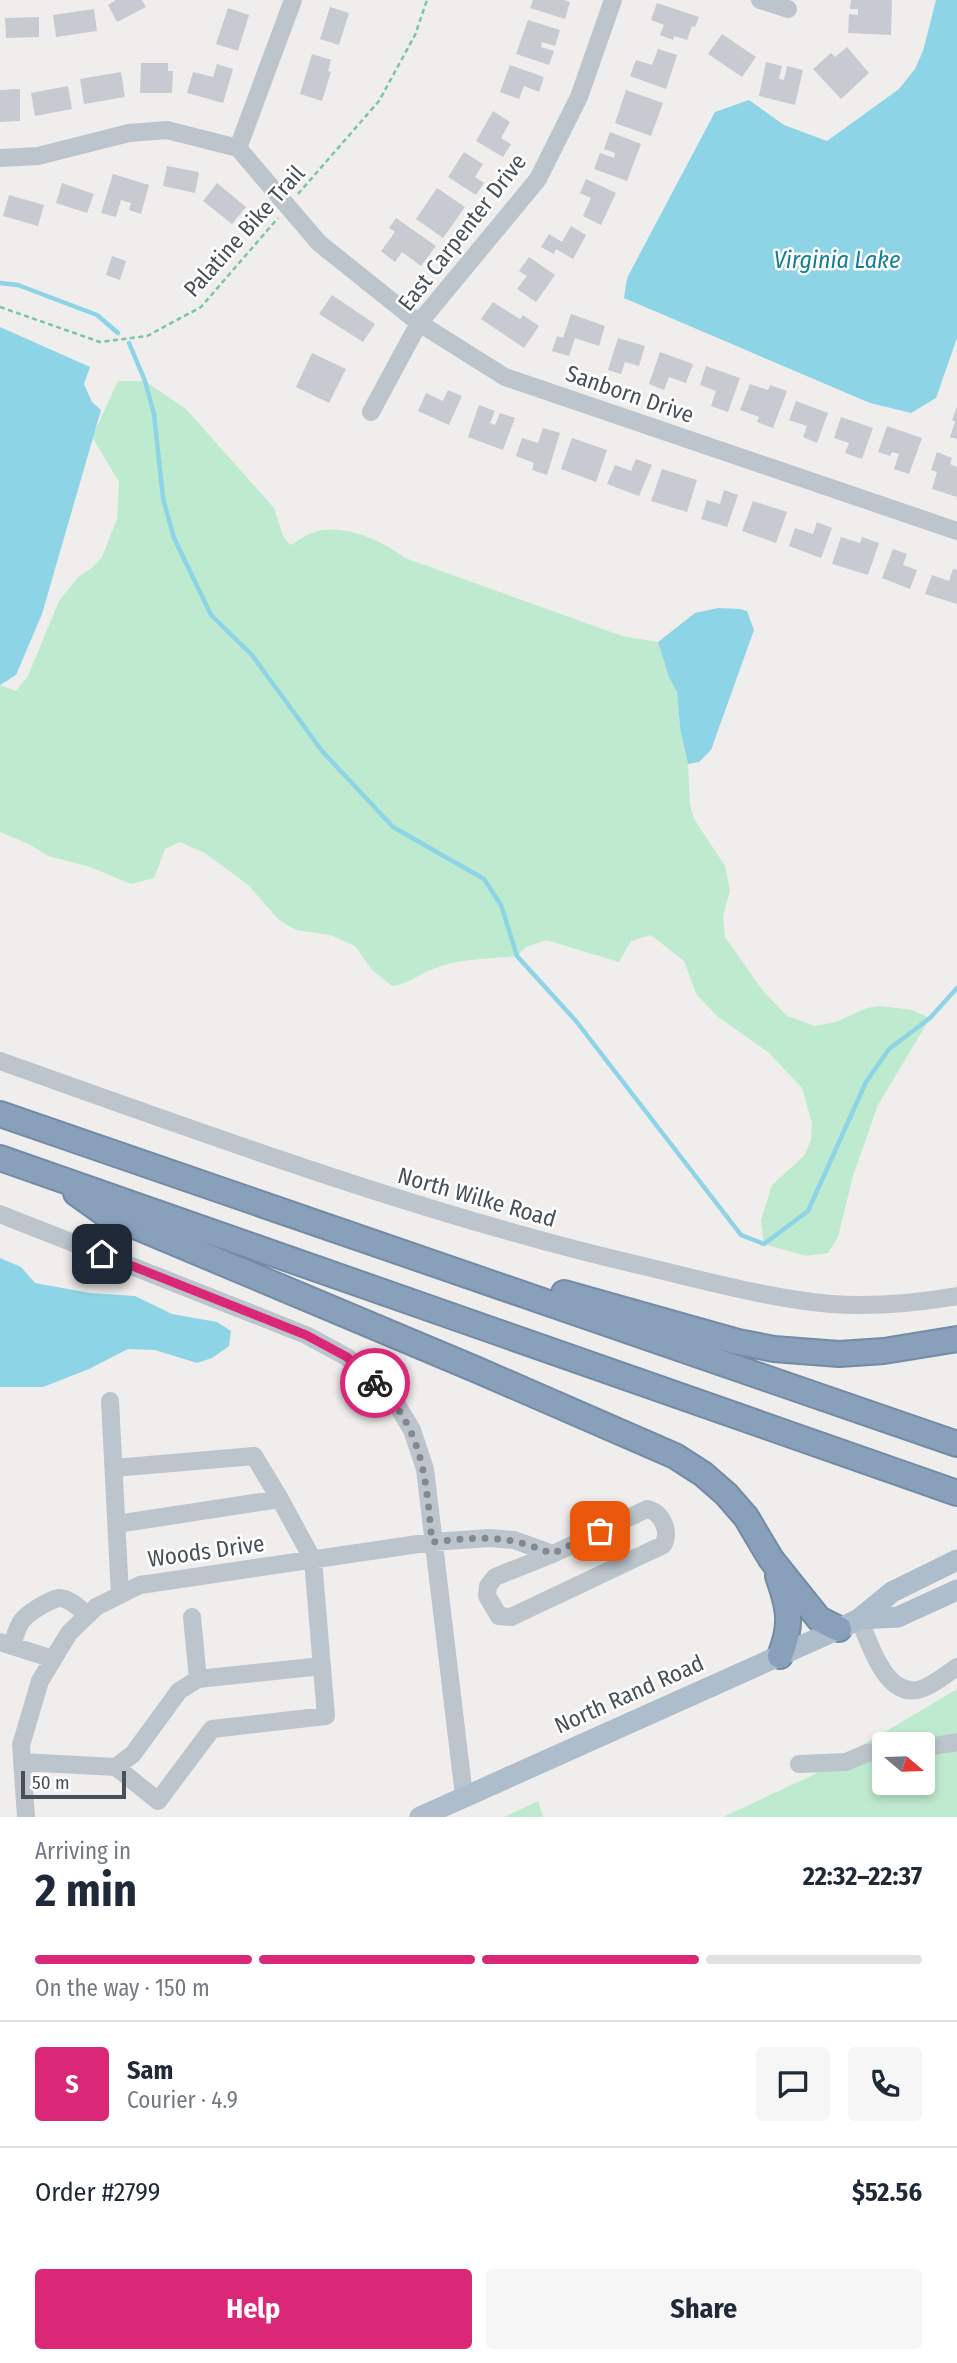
<!DOCTYPE html>
<meta charset="utf-8">
<style>
body{margin:0;font-family:"Fira Sans Condensed",sans-serif;background:#f6f6f7;color:#1f2937;height:100vh;display:flex;flex-direction:column;font-size:26px;white-space:nowrap}
*{box-sizing:border-box;margin:0}
p{font-size:23px;color:#747a83}
.icon{flex:none;width:38px;height:38px;fill:none;stroke:currentColor;stroke-width:2;stroke-linecap:round;stroke-linejoin:round}
.map{position:relative;height:1817px;overflow:hidden}
.drawer{display:flex;flex-direction:column;background:#fff;flex:1}
.drawer>*{flex:none}
.needle{width:46px;rotate:109deg}
.tools{position:absolute;left:872px;top:1732px;display:grid;gap:14px}
.tools a{display:grid;place-items:center;width:63px;height:63px;border-radius:7px;background:#fff;box-shadow:0 4px 10px #0003;font-size:35px}
.scale{position:absolute;left:21px;bottom:18px;width:105px;box-sizing:border-box;padding-left:7px;border:4px solid #475159;border-top:0;font-size:19px;line-height:24px;white-space:nowrap;color:#475159;-webkit-text-stroke:5px #fff;paint-order:stroke}
.pin{position:absolute;display:grid;place-items:center;width:60px;height:60px;color:#fff;margin:-30px;border-radius:14px;box-shadow:0 4px 10px #0006}
.courier{position:absolute;display:grid;place-items:center;width:70px;height:70px;margin:-35px;border:5px solid #db2777;border-radius:50%;background:#fff;color:#222;box-shadow:0 2px 9px #0007}
.summary em{font-style:normal;font-weight:700}
.summary div{display:flex;flex-direction:column-reverse}
.summary{display:flex;align-items:center;justify-content:space-between;height:119px;padding:0 35px}
h1{font-size:46px;font-weight:700;line-height:52px}
.bar{display:grid;grid-template-columns:repeat(4,1fr);gap:10px 7px;align-content:center;height:84px;padding:0 35px}
.bar i{height:9px;border-radius:5px;background:#e0e1e3}
.bar .on{background:#db2777}
.bar p{grid-column:span 4}
.line{display:flex;align-items:center;gap:18px;padding:0 35px;border-top:2px solid #e0e1e3}
.line div{flex:1}
.round{display:grid;place-items:center;flex:none;width:74px;height:74px;border-radius:7px;background:#f6f6f7}
.cta{display:flex;gap:14px;margin-top:auto;padding:14px 35px}
.cta a{flex:1;height:80px;border-radius:7px;background:#db2777;color:#fff;font-size:28px;font-weight:700;line-height:80px;text-align:center}
.cta a+a{background:#f6f6f7;color:#1f2937}
.map>svg:first-child{display:block}
.green{fill:#beebcf;fill-rule:evenodd}
.water{fill:#8dd4e6}
.lines{fill:none;stroke-linecap:round;stroke-linejoin:round}
.stream{stroke:#8dd4e6;stroke-width:4.5}
.building{fill:#c7cad0}
.highway-casing{stroke:#738ba5;stroke-width:28}
.path{stroke:#78c79f;stroke-width:2.5;stroke-dasharray:5 3.5;stroke-linecap:butt}
.minor{stroke:#bcc5cc;stroke-width:18}
.major{stroke:#aebdcb;stroke-width:21}
.highway{stroke:#88a0b9;stroke-width:24}
.done{stroke:#82888d;stroke-width:7;stroke-dasharray:0 12.6}
.route{stroke:#db2777;stroke-width:9}
.labels{text-anchor:middle;dominant-baseline:central;stroke-width:5;stroke-linejoin:round;paint-order:stroke}
.street-label{font-size:23px;fill:#475159;stroke:#fff}
.water-label{font-size:24px;font-style:italic;fill:#157d97;stroke:#fff}
</style>
<div class="map">
<svg width="957" height="1817" viewBox="0 0 957 1817">
<rect width="100%" height="100%" fill="#f0eded"/>
<path class="green" d="M118,381h27l41,28 88,99 9,28 7,9c8,-4 17,-11 25,-13 28,-9 68,9 90,26l217,78 36,6 11,35 8,15 3,36 8,36 2,40 4,15 31,47 5,25 -7,25 2,21 38,54 24,25 28,10 21,-4 31,-14 14,-2 31,4 18,8 -52,87 -25,71 -15,61 -10,16 -22,3 -42,-12 -3,-24 11,-35 32,-29 7,-16 1,-17 -10,-35 -34,-36 -50,-35 -22,-23 -12,-33 -33,-26 -20,6 -12,21 -73,-22 -20,7 -9,9c-28,3 -58,2 -84,13 -16,6 -22,14 -41,17l-20,-16 -17,-24 -25,-11 -34,-5 -17,-10 -31,-35 -43,-32 -25,-11 -15,7 -11,29 -23,6 -41,-17 -42,-11 -19,-12 -29,-12v-147l16,6 12,-15 31,-75 19,-24 15,-10 9,-10 15,-38 2,-37 -27,-45z
M957,1689v128h-234l86,-40zM884,1745h38v38h-38z
M538,1801l5,16h-39z"/>
<path class="water" d="M936,0h21v338l-21,60 -25,15 -41,-10 -246,-105 3,-20 88,-166 34,-12 35,25 43,16 72,-52 16,-20 8,-18z
M0,327l90,40 -6,17 8,18 9,8 -59,204 -26,61 -16,10z
M718,608l22,1 7,2 7,19 -43,120 -12,12 -11,2 -8,-36 -3,-36 -8,-15 -11,-35 37,-29z
M0,1258l21,9 14,16 55,10 45,3 37,18 45,8 14,9 -2,15 -17,12 -15,5 -42,-13 -27,-1 -39,20 -46,18h-43z"/>
<g class="lines">
<path class="stream" d="M0,283l18,2 79,30 21,18
M129,343l16,38 9,33 9,84 11,40 37,77 41,40 70,96 71,76 91,52 17,26 16,51 59,65 165,214 23,9 44,-33 58,-129 23,-33 41,-31 27,-30"/>
</g>
<path class="building" d="M116,0h26l4,7 -29,15 -9,-17z
M533,0h31l6,2 -5,17 -35,-11z
M851,0h41l-1,35 -43,-2 1,-19 9,1v-6h-8z
M657,3l42,14 -4,10 -3,-1 -5,14 -13,-4 -1,4 -13,-5 4,-10 -13,-5z
M330,7l19,6 -10,32 -19,-6z
M228,8l21,7 -11,36 -22,-7z
M94,9l3,22 -41,6 -3,-22z
M39,17v20l-33,1 -1,-20z
M528,20l32,10 -5,16 -13,-4 -1,5 13,4 -5,14 -33,-11z
M722,34l34,23 -14,20 -34,-23z
M847,47l22,26 -28,26 -28,-30 18,-16 4,4z
M658,49l19,6 -11,34 -36,-13 6,-16 16,5z
M312,54l19,6 -3,11 3,1 -9,29 -22,-7z
M766,62l16,4 -3,13 5,1 3,-14 16,4 -8,35 -36,-9z
M141,63h27v8h5l-1,22h-32z
M217,64l16,5 -10,34 -36,-10 6,-21 20,5z
M510,65l34,12 -5,15 -15,-6 -5,13 -19,-7z
M121,72l4,25 -41,7 -4,-25z
M68,86l4,23 -37,7 -4,-23z
M20,89v32l-20,1v-32z
M626,90l37,13 -12,33 -36,-13z
M493,111l17,11 -9,16 10,6 -8,13 -27,-16z
M610,132l31,12 -14,37 -33,-12 6,-16 14,5 1,-5 -11,-4z
M464,152l19,12 -8,13 9,6 -8,12 -28,-18z
M167,166l32,6 -4,21 -32,-7z
M113,174l36,11 -8,29 -12,-4 2,-7 -10,-3 -5,17 -15,-4z
M586,179l30,14 -15,32 -18,-9 8,-18 -11,-5z
M62,183l32,11 -7,19 -31,-10z
M217,183l29,24 -14,17 -29,-23z
M437,188l28,19 -22,31 -27,-19z
M9,195l35,10 -6,21 -35,-10z
M396,218l40,28 -15,20 -19,-14 -7,10 -14,-11 14,-19 -6,-4z
M571,226l15,9 -13,24 -17,-10 -2,5 -13,-7 8,-13 13,8z
M112,256l14,5 -6,19 -14,-5z
M529,257l26,18 -19,27 -19,-13 10,-13 -8,-5z
M332,295l43,29 -12,18 -44,-28z
M493,302l27,17 3,-4 16,11 -15,22 -43,-29z
M571,314l34,12 -6,20 -24,-8 -6,18 -17,-5 5,-15 6,2z
M618,338l27,8 -6,20 -14,-4 -4,12 -13,-4z
M660,352l33,12 -7,19 -17,-6 -5,13 -15,-6z
M312,353l34,16 -17,34 -33,-16z
M706,366l34,12 -12,34 -17,-6 5,-15 -16,-6z
M750,384l18,6 2,-5 17,6 -14,37 -16,-6 2,-5 -19,-7z
M448,390l14,6 -13,29 -31,-14 8,-18 17,8z
M796,401l32,12 -11,30 -14,-6 4,-11 -18,-6z
M479,405l16,6 -5,12 5,2 5,-12 15,5 -12,32 -35,-13z
M957,407v32l-7,-2 5,-15 -3,-2z
M841,417l32,11 -11,31 -17,-6 4,-10 -15,-5z
M887,426l35,12 -13,36 -15,-5 5,-15 -7,-2 -2,4 -12,-4z
M543,428l17,5 -13,42 -15,-5 2,-7 -18,-7 6,-18 16,5z
M572,438l35,12 -11,32 -35,-13z
M937,452l15,6 -2,6 7,3v30l-25,-8 5,-17 -6,-2z
M636,459l16,6 -13,31 -32,-12 8,-19 16,6z
M662,469l35,11 -10,32 -36,-11z
M724,490l14,5 -11,32 -26,-8 6,-19 13,4z
M753,501l34,11 -11,31 -34,-12z
M817,522l15,6 -11,30 -32,-12 6,-18 18,6z
M841,537l19,6 2,-6 17,6 -11,32 -36,-11z
M893,549l14,5 -4,11 14,5 -7,19 -28,-11z
M953,569l4,1v34l-32,-10 7,-19 17,6z"/>
<g class="lines">
<defs>
<path id="highway" d="M0,1114l957,330
M0,1158l957,335
M76,1193l28,20 371,156 200,87 28,18 23,20 20,23 25,42 48,60 20,10
M564,1293l174,49 36,7 65,5 45,-3 73,-12
M778,1576c11,31 15,48 2,80"/>
</defs>
<use href="#highway" class="highway-casing"/>
<path class="path" d="M298,194l81,-93 36,-66 12,-35
M0,307l100,35 47,-6 54,-29 77,-89"/>
<path class="minor" d="M760,0l28,9
M238,148l55,-148
M0,158l38,-2 91,-23 38,-3 71,18 81,95 100,80 86,54 452,154
M371,412l48,-89 119,-144 41,-82 34,-97
M0,1061c211,75 421,153 639,204 63,15 127,33 192,39 41,3 85,-1 126,-8
M0,1214l306,121 41,22 47,43 18,30 13,39 39,327
M110,1401l10,194
M114,1468l140,-12 26,43 -163,25
M192,1617l6,62
M859,1619c11,24 27,84 65,69 12,-5 22,-14 33,-21
M0,1642l53,17
M12,1646c6,-21 7,-27 27,-39 5,-3 14,-8 20,-9 11,0 21,11 28,17
M922,1748l35,-6
M22,1762l94,5 42,34 54,-72 114,-13 -13,-156 -33,-61
M799,1764l47,-2 21,-9 17,-1
M116,1767l17,-13 46,-63 19,-12 124,-13
M26,1817l-5,-72 19,-64 29,-48 27,-26 44,-22 292,-43 58,-4 24,2 39,14 94,-45c15,3 24,23 16,36l-152,72 -12,-1 -12,-20 1,-10 7,-9 58,-23"/>
<path class="major" d="M859,1619l39,-2 59,-27
M420,1817l419,-188 20,-10 33,-27 65,-32"/>
<use href="#highway" class="highway"/>
</g>
<g class="lines">
<path class="done" d="M375,1383c49,45 51,97 57,159 48,-5 76,-8 120,12l48,-23"/>
<path class="route" d="M102,1254l204,81 41,22 28,26"/>
</g>
<g class="labels">
<g class="street-label">
<text transform="translate(244 231) rotate(-48)">Palatine Bike Trail</text>
<text transform="translate(462 232) rotate(-52)">East Carpenter Drive</text>
<text transform="translate(630 394) rotate(19)">Sanborn Drive</text>
<text transform="translate(477 1197) rotate(16)">North Wilke Road</text>
<text transform="translate(206 1551) rotate(-8)">Woods Drive</text>
<text transform="translate(629 1694) rotate(-24)">North Rand Road</text>
</g>
<g class="water-label">
<text x="837" y="260">Virginia Lake</text>
</g>
</g>
</svg>
<div class="tools">
<a><svg class="needle" viewBox="-14 -14 28 28"><path d="M0-13l5 13h-10z" fill="#e53935"/><path d="M0 13l5-13h-10z" fill="#747a83"/></svg></a>
</div>
<div class="scale">50 m</div>
<div class="pin" style="left:600px;top:1531px;background:#ea580c"><svg class="icon" aria-label="bag" viewBox="0 0 24 24"><path d="M5 8h14l-1 12H6zM9 8a3 3 0 0 1 6 0"/></svg></div>
<div class="pin" style="left:102px;top:1254px;background:#1f2937"><svg class="icon" aria-label="home" viewBox="0 0 24 24"><path d="M3 11l9-7 9 7M6 9v11h12V9"/></svg></div>
<div class="courier" style="left:375px;top:1383px"><svg class="icon" aria-label="bike" viewBox="0 0 24 24"><circle cx="6" cy="16" r="4"/><circle cx="18" cy="16" r="4"/><path d="M6 16l4-8h5l3 8M10 8l3 8H6M13 5h3"/></svg></div>
</div>
<section class="drawer">
<div class="summary"><div><h1>2 min</h1><p>Arriving in</p></div><em>22:32–22:37</em></div>
<div class="bar"><i class="on"></i><i class="on"></i><i class="on"></i><i></i><p>On the way · 150 m</p></div>
<div class="line" style="height:126px"><b class="round" style="background:#db2777;color:#fff">S</b><div><b>Sam</b><p>Courier · 4.9</p></div><a class="round"><svg class="icon" aria-label="chat" viewBox="0 0 24 24"><path d="M4 5h16v11H9l-5 4z"/></svg></a><a class="round"><svg class="icon" aria-label="phone" viewBox="0 0 24 24"><path d="M5 4h4l2 5-3 2q2 4 5 5l2-3 5 2v4C11 20 4 13 5 4z"/></svg></a></div>
<div class="line" style="height:91px"><div>Order #2799</div><b>$52.56</b></div>
<div class="cta"><a>Help</a><a>Share</a></div>
</section>
